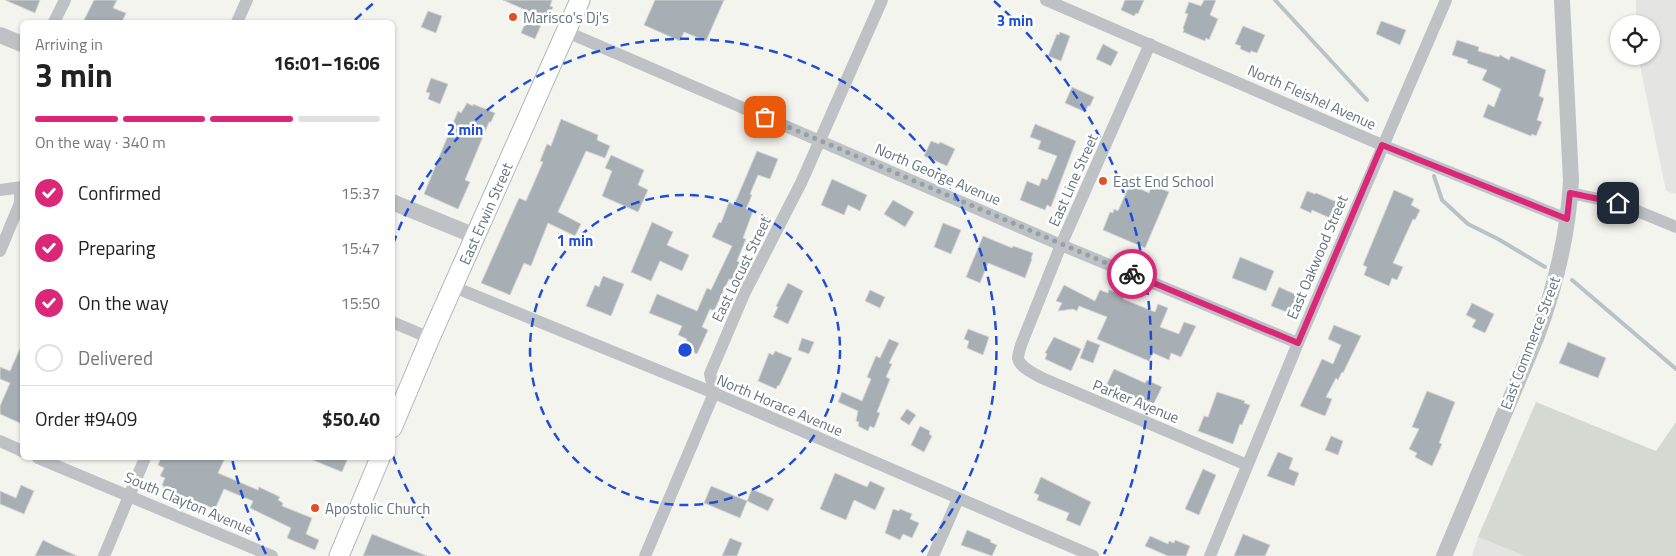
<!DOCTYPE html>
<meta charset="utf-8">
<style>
body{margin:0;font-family:"Titillium Web",sans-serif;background:#f6f6f6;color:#222;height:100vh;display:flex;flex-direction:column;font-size:19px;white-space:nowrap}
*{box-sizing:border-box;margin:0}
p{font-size:16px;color:#767676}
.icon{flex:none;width:28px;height:28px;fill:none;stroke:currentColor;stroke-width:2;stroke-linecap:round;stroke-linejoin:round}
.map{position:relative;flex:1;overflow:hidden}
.panel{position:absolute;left:20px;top:20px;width:375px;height:440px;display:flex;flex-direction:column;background:#fff;border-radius:8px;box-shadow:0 1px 4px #0004}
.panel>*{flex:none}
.fabs{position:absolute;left:1610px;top:15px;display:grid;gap:10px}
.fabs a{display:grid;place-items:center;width:50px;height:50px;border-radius:50%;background:#fff;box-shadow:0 1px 4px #0004;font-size:25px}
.pin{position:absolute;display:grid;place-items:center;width:42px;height:42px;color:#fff;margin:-21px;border-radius:10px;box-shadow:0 2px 8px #0006}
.courier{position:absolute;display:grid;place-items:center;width:50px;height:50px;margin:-25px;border:4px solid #db2777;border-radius:50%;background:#fff;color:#222;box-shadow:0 1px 6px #0007}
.overview em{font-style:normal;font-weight:700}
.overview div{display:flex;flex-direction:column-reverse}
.overview{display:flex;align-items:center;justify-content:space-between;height:85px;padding:0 15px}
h1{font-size:32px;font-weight:700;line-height:38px}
.bar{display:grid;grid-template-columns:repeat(4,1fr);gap:8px 5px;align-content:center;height:60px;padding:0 15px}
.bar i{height:6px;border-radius:4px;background:#e0e0e0}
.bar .active{background:#db2777}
.bar p{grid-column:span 4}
.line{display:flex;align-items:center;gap:12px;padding:0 15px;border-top:1px solid #e0e0e0}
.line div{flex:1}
ol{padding:0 15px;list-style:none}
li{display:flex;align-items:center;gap:15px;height:55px}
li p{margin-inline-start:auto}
li .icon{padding:5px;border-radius:50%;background:#db2777;color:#fff;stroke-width:4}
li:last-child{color:#767676}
li i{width:28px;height:28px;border:2px solid #e0e0e0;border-radius:50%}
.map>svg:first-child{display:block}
.built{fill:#e4e5e3}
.green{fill:#d4dad1}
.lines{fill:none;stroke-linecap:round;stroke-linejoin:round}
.stream{stroke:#b7c3c7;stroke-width:4}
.building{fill:#a7afb4;stroke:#d5d5d2}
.secondary-casing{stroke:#b1b6ba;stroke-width:21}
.minor{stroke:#bec2c5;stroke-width:12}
.tertiary{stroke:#bec2c5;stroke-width:16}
.secondary{stroke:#fff;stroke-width:19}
.done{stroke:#96a0a7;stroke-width:5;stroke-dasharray:0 9}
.route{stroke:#db2777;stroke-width:6}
.ring{fill:none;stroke:#1d4ed8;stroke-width:2.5;stroke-dasharray:9 6}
.poi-dot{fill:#df5124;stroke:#fff;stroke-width:2}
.labels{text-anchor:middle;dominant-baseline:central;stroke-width:5;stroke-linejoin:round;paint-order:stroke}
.poi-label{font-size:15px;fill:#637380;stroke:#fff;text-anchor:start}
.street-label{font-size:15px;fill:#637380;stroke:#fff}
.centre{fill:#1d4ed8;stroke:#fff;stroke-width:2.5}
.ring-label{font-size:15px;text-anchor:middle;font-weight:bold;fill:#1d4ed8;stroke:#fff;stroke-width:5;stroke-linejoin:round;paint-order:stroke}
</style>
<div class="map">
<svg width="1676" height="556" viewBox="0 0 1676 556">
<rect width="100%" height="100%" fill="#f4f4ef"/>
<path class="built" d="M1636,0h40v194l-10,-3 -28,-135h13v-32h-15z
M1478,537l47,19h-53z"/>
<path class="green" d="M1536,402l120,49 20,-29v134h-151l-47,-19z"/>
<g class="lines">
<path class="stream" d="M1275,0l92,100
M1434,176l8,24 26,24 30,15 47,28
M1572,280l104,89"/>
</g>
<path class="building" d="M5,0h35l-5,13z
M94,0h23l-4,8 13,5 -4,9h-39z
M503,0h49l-2,6 3,1 -5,12 -4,-1 -9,21 -14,-6 9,-21z
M655,0h69l-18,41 -22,-9 -4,9 -36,-16z
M1125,0h19l-6,14 -2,-1 -2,3 -13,-6z
M1204,0h12l-6,15 8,4 -9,21 -3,-2 -1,3 -22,-9 1,-3 -1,-1 5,-14 -3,-1 4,-11 12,4z
M428,11l14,5 -6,17 -15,-6z
M1381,21l25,9 -6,15 -24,-11z
M1243,26l22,9 -8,18 -6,-2 -1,2 -10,-4 1,-3 -6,-2z
M1060,32l10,4 -9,25 -13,-5 9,-22 2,1z
M1457,40l22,7 -1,4 21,6 1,-2 9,5 2,-4 35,14 -7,26 5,2 -7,22 5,2 -6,14 -4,-2 -1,2 -48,-19 5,-13 6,3 7,-18 -19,-9 5,-10 -20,-7 1,-3 -16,-5z
M1103,44l15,8 -7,14 -15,-7z
M431,78l17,6 -8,20 -12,-5 2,-6 -4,-1z
M1072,87l22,10 -4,9h-2l-3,6 -20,-9z
M467,103l6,3v-2l22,9 -4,9h-2l-24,58 5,2 -12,27 -34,-15 34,-83 3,2z
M561,119l37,16 -1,5 13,6 -5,12 -19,-7 -28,61 23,12 -6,12 -27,-13 -17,43 -7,-3 -14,32 -29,-12 38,-85 7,3 17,-39 -3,-1 7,-17 4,2z
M1035,124l41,17 -25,66 -4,-2 -2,5 -25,-10 7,-19 12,5 3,-8 5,2 10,-24 -19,-7 3,-8 -11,-4z
M931,141l8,3 1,-2 15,7 -8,17 -23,-10z
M757,151l21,8 -8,20 -12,-4 -8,19 2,1 -6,14 7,2 -10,27 3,1 -9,22 6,3 -2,3 4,2 -5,10 -4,-1 -1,3 -6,-2 -15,32 -4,-2 -8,18 6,3 -11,24 -14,-7 4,-8 -9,-4 4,-9 -33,-13 8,-19 40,17 10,-23 4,2 21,-44 -20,-9 7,-15 2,1 8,-21 5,3z
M611,155l33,15 -6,15 10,5 -10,22 -36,-16 10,-25 -7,-3z
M832,179l35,16 -7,16 -12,-6 -4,10 -23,-10z
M1130,184l19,9 3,-8 17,7 -24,56 -42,-18 7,-18 3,1 1,-4 4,2z
M1394,190l20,9 -3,6 9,5 -5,10 -2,-1 -20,44 10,4 -6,13 -5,-2 -3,8 -25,-11 3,-8 -4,-2z
M1307,191l8,3 1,-1 21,9 -7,16 -18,-8 -1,3 -11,-5z
M893,200l21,12 -9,15 -21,-13z
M652,222l21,10 -6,13 22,10 -7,16 -22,-10 -9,20 -20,-9z
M943,223l18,7 -10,24 -17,-7z
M983,236l29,12 1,-2 20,7 -2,5 1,1 -7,19 -37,-15 -8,20 -14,-6z
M1240,257l34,14 -8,20 -34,-13z
M603,276l21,8 -13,32 -25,-10 9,-21 4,2z
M788,283l15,8 -15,33 -15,-7 5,-10 -2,-1z
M1064,285l31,16 5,-11 8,3 1,-3 16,6 -2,3 32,13 3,-8 10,4 -8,19 19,7 5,-12 12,4 -15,31 -10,-4 -2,7 -16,-7 -4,8 -52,-22 10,-22 -28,-11 -2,5 -4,-2 -15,2 4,-8 -6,-2z
M1279,287l24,11 -6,14 -5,2 -21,-8z
M870,290l15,7 -5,11 -15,-7z
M1472,303l22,11 -9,19 -13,-6 4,-7 -10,-5z
M1334,325l27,11 -18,37 -1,-1 -4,8 -2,-2 -10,19 6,2 -7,17 -25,-10 22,-47 11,5 8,-19 -13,-6z
M968,329l21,8 -6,18 -16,-7 2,-7 -5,-2z
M1054,337l27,12 -10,22 -26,-12 2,-5 -2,-1z
M802,338l12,4 -5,12 -11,-4z
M889,339l10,4 -10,20 3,1 -6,13 4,2 -13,33 3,1 -6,15 -4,-2 -2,5 -10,-5 1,-4 -3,-1 2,-10 -20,-9 4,-10 20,9 9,-22 -4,-2 9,-21 4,2z
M1087,340l13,5 -7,18 -13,-5z
M1568,342l38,16 -8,20 -39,-15z
M22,344v80l-22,-10v-8l10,-23 -10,-4v-12l10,4z
M775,351l17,7 -13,28 -1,-1 -2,4 -18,-8 11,-28 4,2z
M1114,369l31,14 2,-3 15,7 -9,18 -47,-19z
M1427,391l28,11 -16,41 3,1 -10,22 -17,-9 2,-4 -8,-4 10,-20 -7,-2z
M1217,392l28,9 -1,2 6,2 -8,20 -2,-1 -7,20 -35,-13 6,-15 4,1z
M907,409l9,6 -7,10 -9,-6z
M920,426l10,5 -1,3 3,2 -8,16 -13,-7z
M1331,436l12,5 -5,14 -13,-5z
M1278,452l15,6 -4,11 10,4 -5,13 -27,-10z
M161,458h64l-7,15 40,17 1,-3 21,10 -2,3 5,3 -1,3 30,12 -6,16 13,6 -4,10 -28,-12 4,-10 -41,-20 3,-7 -29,-12 -9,20 -52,-21 1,-2 -2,-1 3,-7 -5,-2 4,-8 -6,-3z
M308,458h40l-6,14z
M1203,469l13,6 -17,40 -14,-6z
M835,473l32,14 3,-6 15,7 -10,22 -21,-10 -8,20 -26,-11z
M1041,477l50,25 -11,24 -14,-6 3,-7 -32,-13 2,-5 -5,-2z
M21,485l13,6 -10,23 -24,-10v-13l16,7z
M711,486l36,15 -7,17 -36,-15z
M752,489l22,10 -6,12 -21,-10z
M893,509l6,2 1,-2 12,5 -2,5 9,4 -7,15 -9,-4 -3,6 -15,-7z
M967,530l24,10 -1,2 7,3 -5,11 -31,-11z
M372,534l55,22h-64z
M1243,534l27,11 -5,11h-31z
M1150,536l18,8 1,-3 5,2 1,-3 15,6 -4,10h-18l-23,-10z
M730,538l12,5 -5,13h-15z
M43,540l12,6 22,10h-42z"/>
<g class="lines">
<defs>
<g id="secondary">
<path id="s1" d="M392,428l38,-90 150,-338"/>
<path d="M339,556l41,-98"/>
</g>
</defs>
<use href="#secondary" class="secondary-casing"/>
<path class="minor" d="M1046,0l336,145 185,74
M54,22l11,-22
M237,22l10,-22
M567,32l494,213 237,98
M1150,44l-89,201 -40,100c-1,4 -3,10 -3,13 2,10 17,16 24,20l205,87
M0,190l22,-3
M1570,193l48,10 58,24
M0,251l20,-48v-16
M454,287l260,106 379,163
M392,322l38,16
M0,441l22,10
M38,458l234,98
M104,556l41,-98
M645,556l69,-163 -4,-19 35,-82 56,-109 81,-183
M933,556l25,-57
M1210,556l88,-213 148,-343"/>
<path class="tertiary" d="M0,35l22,9
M392,202l83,34
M1444,556l93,-220c19,-51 31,-101 34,-155l-9,-181"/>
<use href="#secondary" class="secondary"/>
</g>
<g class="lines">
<path class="done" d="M765,117l367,157"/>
<path class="route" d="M1132,274l166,69 84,-198 185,74 3,-26 48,10"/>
</g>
<g class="ring">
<circle cx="685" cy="350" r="155"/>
<path d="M450 554A311 311 0 0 1 393 456M393 244A311 311 0 1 1 920 554"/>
<path d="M266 554A466 466 0 0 1 232 459M355 20A466 466 0 0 1 376 1M994 1A466 466 0 0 1 1104 554"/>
</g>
<g class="poi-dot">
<circle cx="513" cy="17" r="5"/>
<circle cx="1103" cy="181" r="5"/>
<circle cx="315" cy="508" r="5"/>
</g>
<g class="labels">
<g class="poi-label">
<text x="523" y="17">Marisco's Dj's</text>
<text x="1113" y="181">East End School</text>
<text x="325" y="508">Apostolic Church</text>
</g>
<g class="street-label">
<text transform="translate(1312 97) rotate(24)">North Fleishel Avenue</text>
<text transform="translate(938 174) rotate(23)">North George Avenue</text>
<text transform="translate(1073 180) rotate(-66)">East Line Street</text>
<text stroke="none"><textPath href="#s1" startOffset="234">East Erwin Street</textPath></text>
<text transform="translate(1317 257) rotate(-67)">East Oakwood Street</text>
<text transform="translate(741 269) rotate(-64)">East Locust Street</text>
<text transform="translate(1530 343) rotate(-69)">East Commerce Street</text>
<text transform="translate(1136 401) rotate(22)">Parker Avenue</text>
<text transform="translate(780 405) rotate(23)">North Horace Avenue</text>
<text transform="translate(189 503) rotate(23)">South Clayton Avenue</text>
</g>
</g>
<circle cx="685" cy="350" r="8" class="centre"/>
<g class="ring-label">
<text x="1015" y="26">3 min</text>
<text x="465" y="135">2 min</text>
<text x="575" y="246">1 min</text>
</g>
</svg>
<div class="fabs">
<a><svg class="icon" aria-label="locate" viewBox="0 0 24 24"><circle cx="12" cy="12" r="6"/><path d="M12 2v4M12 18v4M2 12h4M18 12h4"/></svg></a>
</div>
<div class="pin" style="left:765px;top:117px;background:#ea580c"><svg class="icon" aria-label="bag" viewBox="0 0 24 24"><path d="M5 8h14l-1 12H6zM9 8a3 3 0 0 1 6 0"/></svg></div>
<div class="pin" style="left:1618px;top:203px;background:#1f2937"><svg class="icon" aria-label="home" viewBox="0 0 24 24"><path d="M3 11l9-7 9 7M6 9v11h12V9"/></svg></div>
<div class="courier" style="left:1132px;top:274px"><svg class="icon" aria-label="bike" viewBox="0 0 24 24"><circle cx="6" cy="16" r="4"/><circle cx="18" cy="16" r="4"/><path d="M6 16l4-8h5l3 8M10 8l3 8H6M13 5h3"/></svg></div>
<section class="panel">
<div class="overview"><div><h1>3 min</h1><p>Arriving in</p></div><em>16:01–16:06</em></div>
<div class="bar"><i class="active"></i><i class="active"></i><i class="active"></i><i></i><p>On the way · 340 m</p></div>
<ol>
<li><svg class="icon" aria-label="check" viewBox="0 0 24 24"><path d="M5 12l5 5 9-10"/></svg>Confirmed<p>15:37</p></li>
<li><svg class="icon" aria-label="check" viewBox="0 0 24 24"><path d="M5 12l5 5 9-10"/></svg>Preparing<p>15:47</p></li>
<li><svg class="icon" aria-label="check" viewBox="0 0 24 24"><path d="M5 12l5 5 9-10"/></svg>On the way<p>15:50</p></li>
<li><i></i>Delivered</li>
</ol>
<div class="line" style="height:65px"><div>Order #9409</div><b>$50.40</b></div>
</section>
</div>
